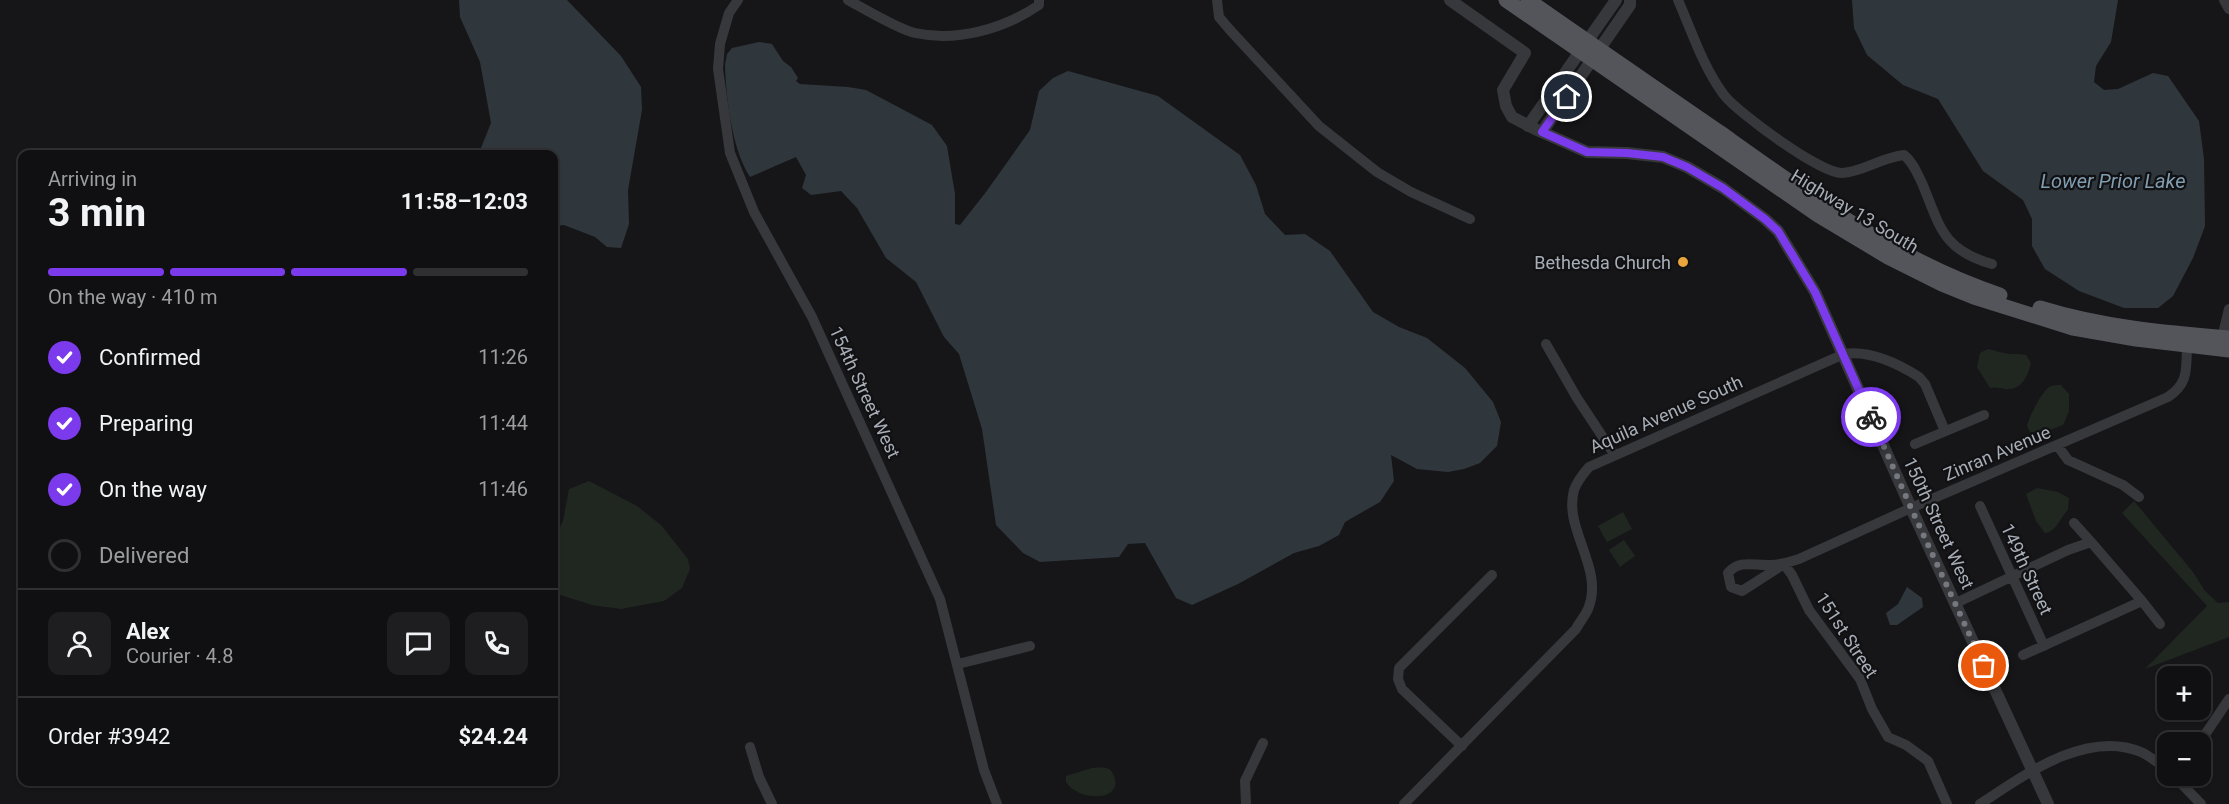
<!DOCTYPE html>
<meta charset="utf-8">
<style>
body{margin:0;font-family:Roboto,sans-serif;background:#1e1e20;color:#f1f3f6;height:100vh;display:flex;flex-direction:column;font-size:22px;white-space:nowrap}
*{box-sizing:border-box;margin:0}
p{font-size:20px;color:#9c9d9f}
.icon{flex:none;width:33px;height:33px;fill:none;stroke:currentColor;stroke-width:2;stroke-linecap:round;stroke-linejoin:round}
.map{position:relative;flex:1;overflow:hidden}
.drawer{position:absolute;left:18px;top:150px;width:540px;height:636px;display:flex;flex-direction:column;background:#101012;border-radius:12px;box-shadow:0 2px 4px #0004,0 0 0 2px #303032}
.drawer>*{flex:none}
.buttons{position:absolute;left:2157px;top:666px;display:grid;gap:12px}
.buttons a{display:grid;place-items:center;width:54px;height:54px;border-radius:12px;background:#101012;box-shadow:0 2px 4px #0004,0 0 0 2px #303032;font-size:30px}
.pin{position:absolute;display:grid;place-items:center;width:51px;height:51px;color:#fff;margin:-26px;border:3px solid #fff;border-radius:50%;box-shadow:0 2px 6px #0007}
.courier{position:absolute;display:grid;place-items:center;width:60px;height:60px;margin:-30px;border:4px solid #7c3aed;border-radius:50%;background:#fff;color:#222;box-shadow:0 2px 8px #0007}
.head em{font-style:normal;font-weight:700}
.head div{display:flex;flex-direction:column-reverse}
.head{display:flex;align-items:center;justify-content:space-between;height:102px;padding:0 30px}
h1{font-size:39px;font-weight:700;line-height:45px}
.bar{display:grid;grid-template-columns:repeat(4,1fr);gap:9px 6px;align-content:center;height:72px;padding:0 30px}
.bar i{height:8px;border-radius:4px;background:#303032}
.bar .on{background:#7c3aed}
.bar p{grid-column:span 4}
.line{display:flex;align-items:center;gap:15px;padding:0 30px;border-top:2px solid #303032}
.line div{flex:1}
.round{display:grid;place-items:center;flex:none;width:63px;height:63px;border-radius:12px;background:#1e1e20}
ol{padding:0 30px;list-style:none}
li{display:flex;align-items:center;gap:18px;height:66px}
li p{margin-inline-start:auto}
li .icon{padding:6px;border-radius:50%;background:#7c3aed;color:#fff;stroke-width:4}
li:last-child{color:#9c9d9f}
li i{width:33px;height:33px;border:3px solid #303032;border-radius:50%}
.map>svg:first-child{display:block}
.green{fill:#202721}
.water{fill:#2f373d}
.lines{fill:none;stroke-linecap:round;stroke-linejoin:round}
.minor{stroke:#37383c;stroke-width:10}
.tertiary{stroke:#37383c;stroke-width:12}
.primary{stroke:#53555b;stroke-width:15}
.done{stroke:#75797f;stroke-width:6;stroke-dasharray:0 10.8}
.route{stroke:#7c3aed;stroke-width:8}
.poi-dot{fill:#e8a53d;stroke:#111113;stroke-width:2}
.labels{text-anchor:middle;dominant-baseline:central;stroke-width:4.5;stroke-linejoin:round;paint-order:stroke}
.street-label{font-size:18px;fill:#a8aeb7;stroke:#111113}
.poi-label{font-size:18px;fill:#a8aeb7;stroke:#111113;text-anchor:end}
.water-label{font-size:20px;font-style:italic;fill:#819db0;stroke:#111113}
</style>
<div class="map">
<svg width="2229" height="804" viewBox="0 0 2229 804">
<rect width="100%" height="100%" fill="#161618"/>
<path class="green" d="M1988,349c6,1 10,3 16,4 7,2 14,0 22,2l5,8c-2,10 -8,25 -21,26 -7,1 -12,-3 -20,-1l-13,-21 3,-14z
M2061,385l8,9v17l-6,14 -24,9 -9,-2 -3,-6c2,-9 13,-30 19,-36 4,-5 10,-5 15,-5z
M589,481l48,25 24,19 27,34 2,10 -8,19 -18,13 -43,8 -29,-4 -38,-12v-54l9,-18 6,-32z
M2037,488l21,4 11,6 -1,12c-8,8 -12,22 -23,23l-9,-12 -10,-27z
M2134,501l59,71 12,19 13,12 11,-1v35l-84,32 62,-63 -85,-93z
M1623,512l9,17 -25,13 -9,-16z
M1624,540l11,16 -15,11 -11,-17z
M1092,768c4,0 10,-1 14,0 4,1 5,2 7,6 14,27 -34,29 -47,8v-6z"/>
<path class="water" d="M459,0h108l54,56 20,31 1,23 -14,80 1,34 -8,24 -14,-1 -12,-10 -31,-12 -10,1v-72h-82l7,-1 12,-30 -11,-61 -20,-45z
M1852,0h266l-7,42 -15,24 -2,16 10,8 14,-1 35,-16 15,3 31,45 5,38 1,67 -12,32 -20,38 -15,12h-34l-45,-17 -34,-22 -13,-23v-27l-9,-19 -40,-29 -45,-72 -35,-14 -36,-30 -13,-27z
M759,42l13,2 11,17 8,6 7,11 -2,3 4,3 48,3 18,3 66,35 15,21 8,48v30l5,1 26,-33 44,-62 9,-39 14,-13 15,-7 90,25 82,59 16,30 9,29 20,21 20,-1 25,17 43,61 26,15 28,11 38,30 28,34 8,20 -4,24 -17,17 -16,6 -16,3 -31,-3 -26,-14 3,26 -14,21 -35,20 -6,13 -20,11 -25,7 -56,31 -46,21 -16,-7 -31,-55 -17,1 -9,13 -79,5 -17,-9 -27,-28 -14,-96 -23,-75 -15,-17 -28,-55 -30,-24 -29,-50 -16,-17 -30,4 -9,-7 4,-13 -10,-18 -46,20c-18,-28 -24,-78 -25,-112l2,-11 5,-6z
M1907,587l15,11 1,9 -26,18h-7l-4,-12 12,-9z"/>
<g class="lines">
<path class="minor" d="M738,0l-9,13 -9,31 -2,25 12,84 24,59 58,105 128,282 44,171 13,34
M848,0c17,9 50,29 67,33 42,9 89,-4 124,-28v-5
M1217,0l2,17 11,13 89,96 58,46 34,20 59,27
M1678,0c14,32 25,67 46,95 14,18 97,79 118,78 21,-1 40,-16 62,-18 9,7 13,18 18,28 18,43 20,67 70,81
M2224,0l5,9
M2222,338l7,-29
M1546,344l31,54 37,56
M1915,444l69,-29
M2057,445l11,15 55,25 16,12
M1980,506l64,140
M2074,523l17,19
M2142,601l18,23
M1956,603l112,-53 23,-8 51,59 -119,54
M958,664l72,-18
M2200,742l29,-43
M1462,746l-60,-57 -4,-10 1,-11 93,-93
M750,747l9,30 13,27
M2174,776l27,28
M1246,804l-1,-23 18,-38
M1404,804l172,-175c3,-6 9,-13 12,-20 17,-41 -25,-79 -14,-119 3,-9 9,-16 15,-23l255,-113c26,-4 53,9 75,23l6,7 20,47
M1947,804l-19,-43 -22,-16 -18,-8 -16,-28 -12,-30 -51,-69 -17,-35 -8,-11 -42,27 -11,-4 -3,-14c12,-14 26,-7 42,-8 11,0 19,-3 29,-6l112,-51 257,-111c21,-14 18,-28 19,-52
M1980,804c43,-28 106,-75 161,-52 9,4 18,12 27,18"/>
<path class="tertiary" d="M1450,0l75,53 -22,37 3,16 6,11 23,12 52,23 40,1 36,4 24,10 36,21 42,31 13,12 37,61 96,216 137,296
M1528,126l88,-126
M1542,132l88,-127v-5"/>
<path class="primary" d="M1506,0l312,215 70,42 54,27 32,13 99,31 63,11 93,11
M1528,0c64,45 129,89 194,134 87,62 176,127 278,161
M2040,308c61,19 126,25 189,30"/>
</g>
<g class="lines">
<path class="done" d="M1871,417l40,91 73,158"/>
<path class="route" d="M1567,97l-25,35 45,20 40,1 36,4 24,10 36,21 42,31 13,12 37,61 56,125"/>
</g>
<circle class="poi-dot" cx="1683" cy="262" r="6"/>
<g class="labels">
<g class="street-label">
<text transform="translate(1855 211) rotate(31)">Highway 13 South</text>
<text transform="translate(865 392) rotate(65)">154th Street West</text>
<text transform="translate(1666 414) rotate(-24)">Aquila Avenue South</text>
<text transform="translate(1997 453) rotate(-23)">Zinran Avenue</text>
<text transform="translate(1939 523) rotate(65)">150th Street West</text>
<text transform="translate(2027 569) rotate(65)">149th Street</text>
<text transform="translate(1847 635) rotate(57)">151st Street</text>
</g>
<g class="poi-label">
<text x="1671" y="262">Bethesda Church</text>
</g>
<g class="water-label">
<text x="2113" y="181">Lower Prior Lake</text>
</g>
</g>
</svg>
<div class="buttons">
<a>+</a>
<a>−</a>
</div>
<div class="pin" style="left:1984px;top:666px;background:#ea580c"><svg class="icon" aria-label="bag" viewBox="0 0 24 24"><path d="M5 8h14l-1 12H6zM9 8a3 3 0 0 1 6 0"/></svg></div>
<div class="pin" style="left:1567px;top:97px;background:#1f2937"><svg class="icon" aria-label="home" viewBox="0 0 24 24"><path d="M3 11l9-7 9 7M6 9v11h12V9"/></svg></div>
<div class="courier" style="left:1871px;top:417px"><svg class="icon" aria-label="bike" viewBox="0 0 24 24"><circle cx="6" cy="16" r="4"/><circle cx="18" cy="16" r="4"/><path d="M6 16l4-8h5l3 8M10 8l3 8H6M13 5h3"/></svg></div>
<section class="drawer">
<div class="head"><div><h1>3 min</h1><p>Arriving in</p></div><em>11:58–12:03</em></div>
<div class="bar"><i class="on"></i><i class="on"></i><i class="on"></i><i></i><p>On the way · 410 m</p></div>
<ol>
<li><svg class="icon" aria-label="check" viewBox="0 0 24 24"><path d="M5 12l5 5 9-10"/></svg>Confirmed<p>11:26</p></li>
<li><svg class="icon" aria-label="check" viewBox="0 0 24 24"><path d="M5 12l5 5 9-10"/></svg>Preparing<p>11:44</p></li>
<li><svg class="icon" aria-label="check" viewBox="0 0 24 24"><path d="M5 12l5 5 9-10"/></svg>On the way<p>11:46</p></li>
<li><i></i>Delivered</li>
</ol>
<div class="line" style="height:108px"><a class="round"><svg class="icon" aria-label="person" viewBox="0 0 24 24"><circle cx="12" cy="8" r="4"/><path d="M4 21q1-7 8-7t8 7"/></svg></a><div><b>Alex</b><p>Courier · 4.8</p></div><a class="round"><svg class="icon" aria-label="chat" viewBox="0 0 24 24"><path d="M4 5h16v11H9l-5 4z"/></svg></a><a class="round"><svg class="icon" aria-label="phone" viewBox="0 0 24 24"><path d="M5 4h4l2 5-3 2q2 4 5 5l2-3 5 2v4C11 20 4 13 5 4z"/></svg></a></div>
<div class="line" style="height:78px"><div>Order #3942</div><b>$24.24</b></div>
</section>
</div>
